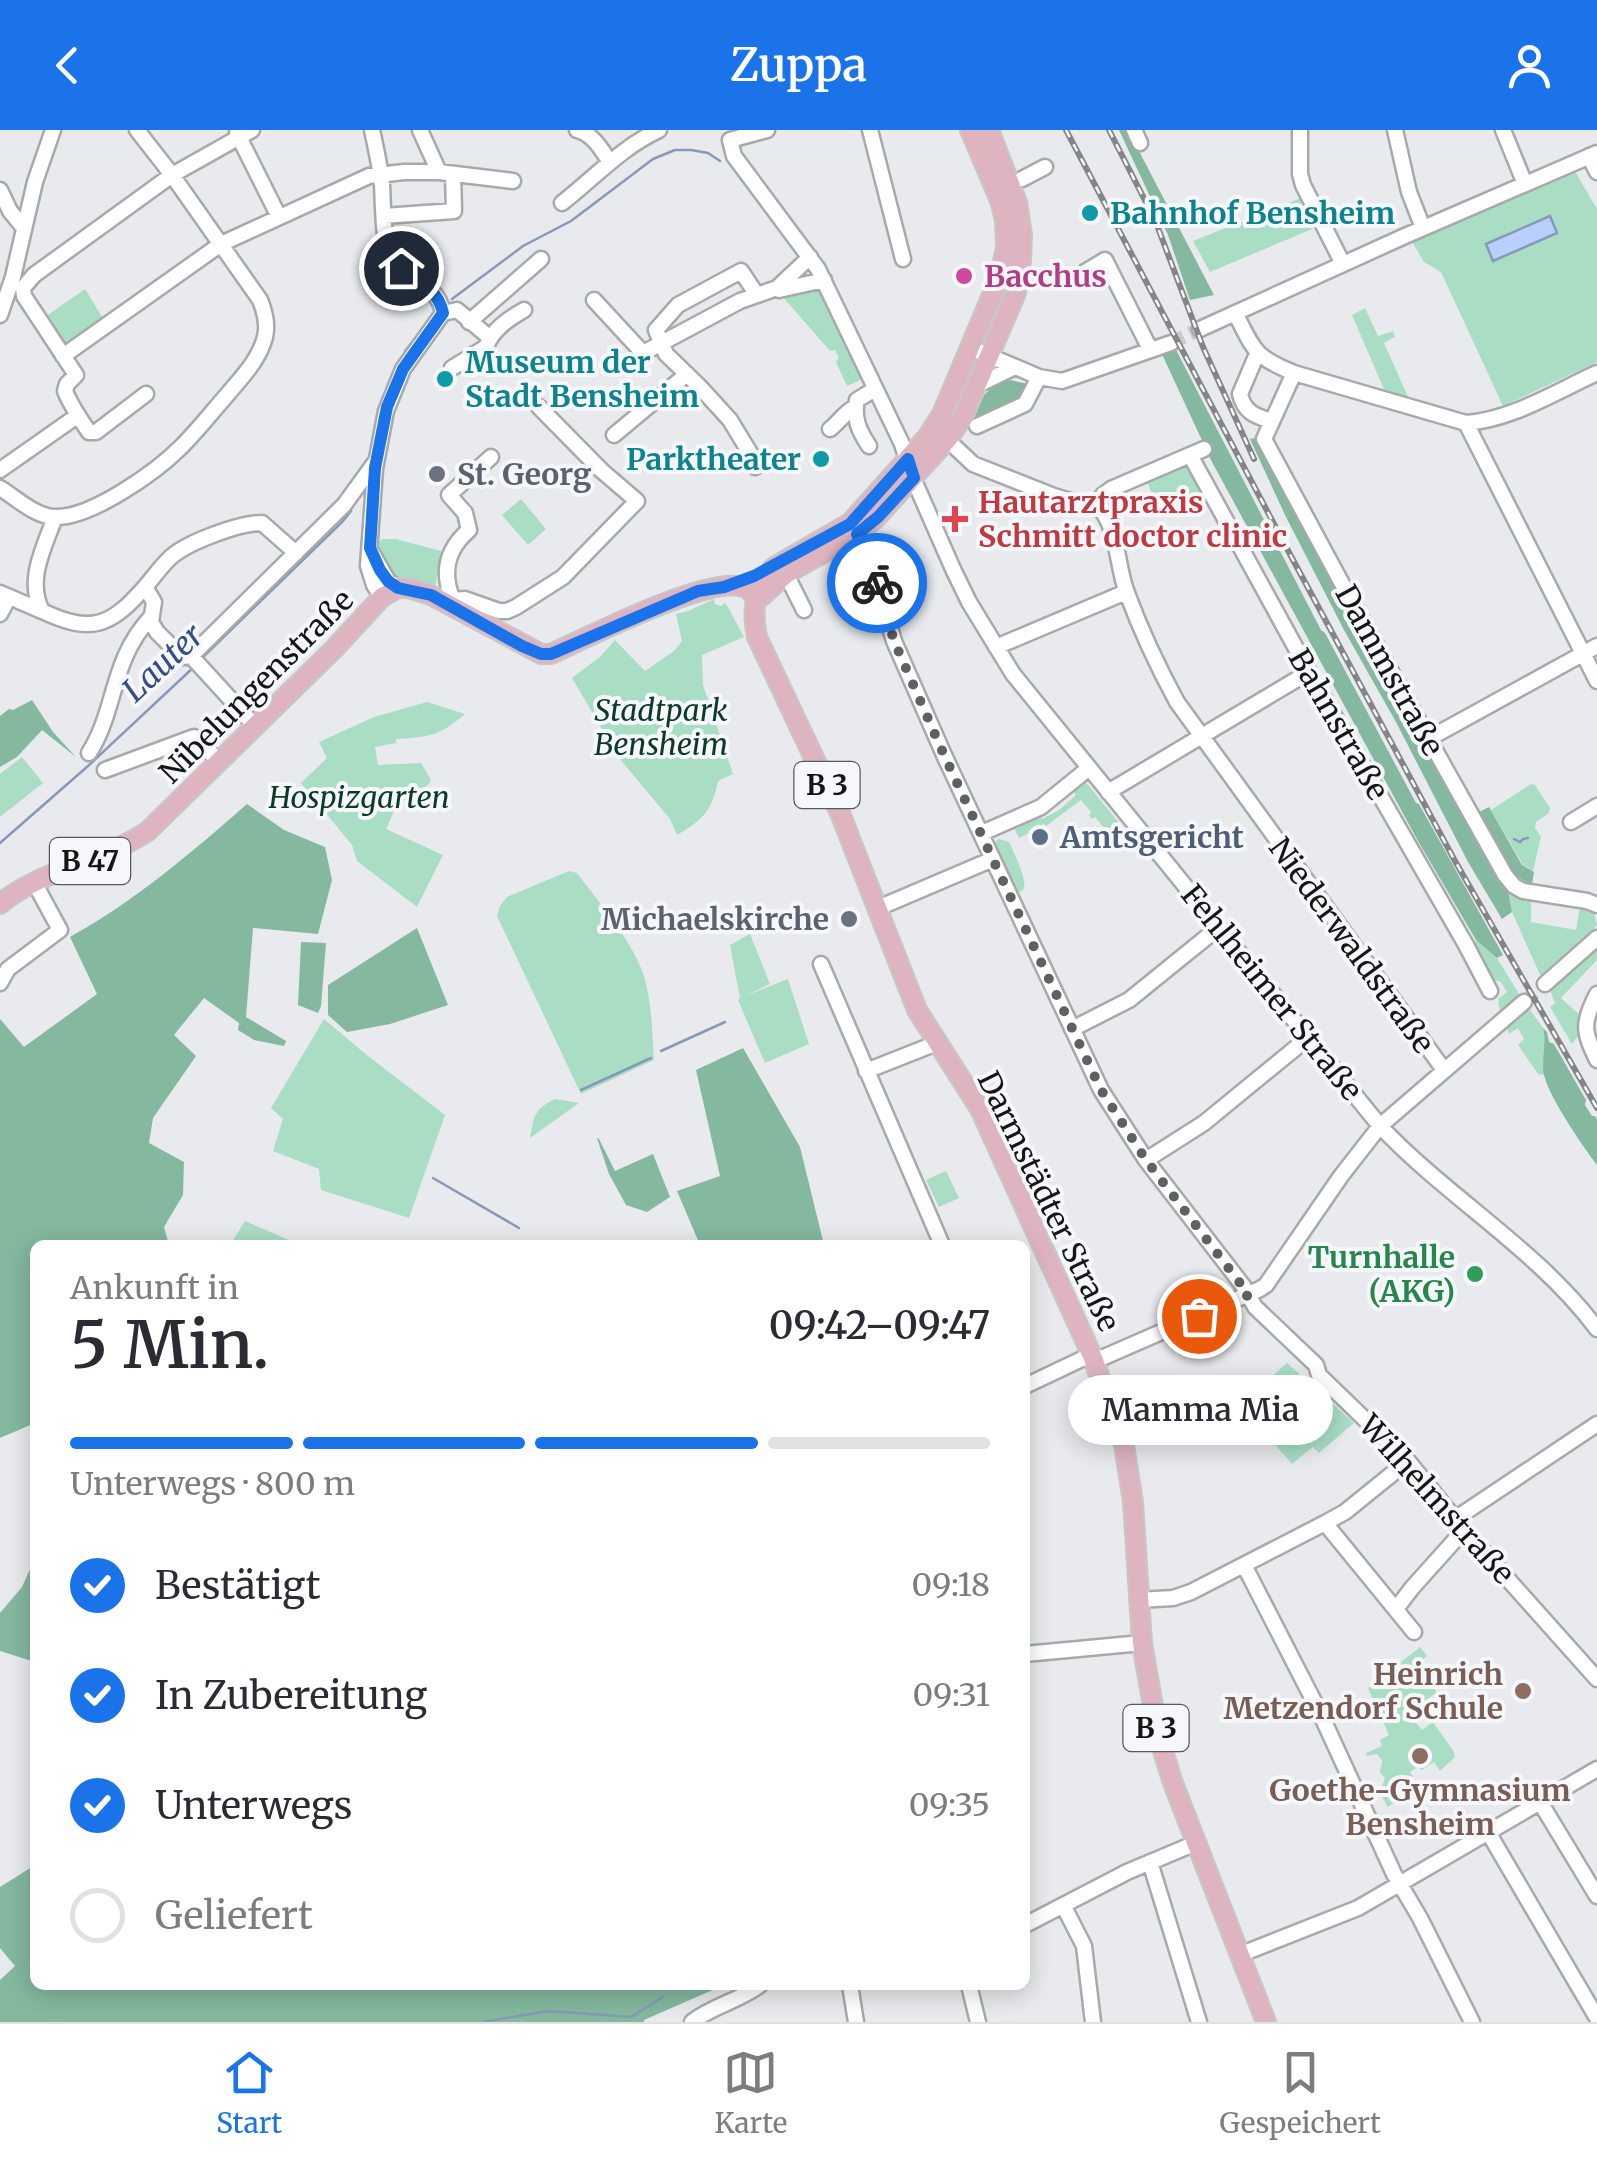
<!DOCTYPE html>
<html lang="de">
<meta charset="utf-8">
<style>
body{margin:0;font-family:Merriweather,serif;background:#f7f7f7;color:#2b2b33;height:100vh;display:flex;flex-direction:column;font-size:38px;white-space:nowrap}
*{box-sizing:border-box;margin:0}
p{font-size:32px;color:#7c7c81}
.icon{flex:none;width:55px;height:55px;fill:none;stroke:currentColor;stroke-width:2;stroke-linecap:round;stroke-linejoin:round}
.map{position:relative;flex:1;overflow:hidden}
.side{position:absolute;left:30px;top:1110px;width:1000px;height:750px;display:flex;flex-direction:column;background:#fff;border-radius:15px;box-shadow:0 5px 25px #0003}
.side>*{flex:none}
.pin{position:absolute;display:grid;place-items:center;width:85px;height:85px;color:#fff;margin:-42px;border:5px solid #fff;border-radius:50%;box-shadow:0 2px 10px #0007}
.courier{position:absolute;display:grid;place-items:center;width:100px;height:100px;margin:-50px;border:8px solid #1a73e8;border-radius:50%;background:#fff;color:#222;box-shadow:0 2px 12px #0007}
.bubble{position:absolute;height:70px;border-radius:35px;background:#fff;box-shadow:0 5px 25px #0003;font-size:32px;font-weight:600;line-height:70px;text-align:center}
.overview em{font-style:normal;font-weight:600}
.overview div{display:flex;flex-direction:column-reverse}
.overview{display:flex;align-items:center;justify-content:space-between;height:170px;padding:0 40px}
h1{font-size:65px;font-weight:600;line-height:75px}
.bar{display:grid;grid-template-columns:repeat(4,1fr);gap:15px 10px;align-content:center;height:120px;padding:0 40px}
.bar i{height:12px;border-radius:8px;background:#e1e1e2}
.bar .active{background:#1a73e8}
.bar p{grid-column:span 4}
ol{padding:0 40px;list-style:none}
li{display:flex;align-items:center;gap:30px;height:110px}
li p{margin-inline-start:auto}
li .icon{padding:10px;border-radius:50%;background:#1a73e8;color:#fff;stroke-width:4}
li:last-child{color:#7c7c81}
li i{width:55px;height:55px;border:5px solid #e1e1e2;border-radius:50%}
header{display:flex;justify-content:space-between;align-items:center;height:130px;padding:0 40px;background:#1a73e8;color:#fff;font-size:45px;font-weight:600}
.dock{display:flex;justify-content:space-around;align-items:center;height:140px;border-top:2px solid #e1e1e2;background:#fff;font-size:28px;color:#7c7c81}
.dock a{display:grid;justify-items:center;gap:5px}
.dock .active{color:#1a73e8}
.map>svg:first-child{display:block}
.green{fill:#a9dec5}
.forest{fill:#84b89f}
.water{fill:#bad0fc;stroke:#8898b7;stroke-width:2.5}
.lines{fill:none;stroke-linecap:round;stroke-linejoin:round}
.stream{stroke:#8898b7;stroke-width:2.5}
.minor-tunnel{stroke:#c9cacd;stroke-width:14;stroke-dasharray:14 7;stroke-linecap:butt}
.minor-casing{stroke:#a8a9ab;stroke-width:19}
.major-casing{stroke:#c7c7c7;stroke-width:22}
.minor{stroke:#fff;stroke-width:14}
.major{stroke:#dfb4c1;stroke-width:18}
.rail-casing{stroke:#848586;stroke-width:6}
.rail{stroke:#f6f7fa;stroke-width:2.5;stroke-dasharray:8;stroke-linecap:butt}
.done{stroke:#5f6061;stroke-width:10;stroke-dasharray:0 18}
.route{stroke:#1a73e8;stroke-width:12}
.culture-dot{fill:#0f9aa8;stroke:#f6f7fa;stroke-width:4}
.hotel-dot{fill:#d1479c;stroke:#f6f7fa;stroke-width:4}
.worship-dot{fill:#6b7280;stroke:#f6f7fa;stroke-width:4}
.health-dot{fill:#e0444e;stroke:#f6f7fa;stroke-width:4}
.service-dot{fill:#5c6f8a;stroke:#f6f7fa;stroke-width:4}
.leisure-dot{fill:#2e9e5b;stroke:#f6f7fa;stroke-width:4}
.education-dot{fill:#8d6e63;stroke:#f6f7fa;stroke-width:4}
.labels{text-anchor:middle;dominant-baseline:central;stroke-width:8;stroke-linejoin:round;paint-order:stroke}
.shield{fill:#f6f7fa;stroke:#585a5a;stroke-width:2.5}
.shield-label{font-size:28px;font-weight:bold;fill:#151616}
.culture-label{font-size:30px;font-weight:bold;fill:#0d838f;stroke:#f6f7fa;text-anchor:start}
.hotel-label{font-size:30px;font-weight:bold;fill:#b23c85;stroke:#f6f7fa;text-anchor:start}
.worship-label{font-size:30px;font-weight:bold;fill:#5b616d;stroke:#f6f7fa;text-anchor:start}
.health-label{font-size:30px;font-weight:bold;fill:#be3a42;stroke:#f6f7fa;text-anchor:start}
.street-label{font-size:30px;fill:#151616;stroke:#f6f7fa}
.park-label{font-size:30px;font-style:italic;fill:#0c3a29;stroke:#f6f7fa}
.service-label{font-size:30px;font-weight:bold;fill:#4e5e75;stroke:#f6f7fa;text-anchor:start}
.leisure-label{font-size:30px;font-weight:bold;fill:#27864d;stroke:#f6f7fa;text-anchor:end}
.education-label{font-size:30px;font-weight:bold;fill:#785e54;stroke:#f6f7fa;text-anchor:end}
.water-label{font-size:32px;font-style:italic;fill:#354f86;stroke:#f6f7fa}
</style>
<header><svg class="icon" aria-label="back" viewBox="0 0 24 24"><path d="M15 5l-7 7 7 7"/></svg>Zuppa<svg class="icon" aria-label="person" viewBox="0 0 24 24"><circle cx="12" cy="8" r="4"/><path d="M4 21q1-7 8-7t8 7"/></svg></header>
<div class="map">
<svg width="1597" height="1892" viewBox="0 0 1597 1892">
<rect width="100%" height="100%" fill="#e9eaed"/>
<path class="green" d="M1573,38l24,41v153l-94,44 -62,-134 -17,-10 -14,-24z
M1301,68l16,29 -107,45 -17,-31z
M819,156l46,92 -18,8 -11,-24 3,-4 -4,-8 -5,1 -48,-55z
M85,159l19,31 -39,28 -23,-29z
M1365,178l13,28 15,-5 2,6 -11,6 25,56 -23,-5 -34,-79z
M1185,335l6,2 13,24 -46,19 -11,-29z
M521,369l25,30 -18,16 -26,-30z
M382,409h14l45,12 -6,38 -47,-12 -13,-31z
M714,469l1,5 6,2 4,-3 3,4 16,30 -42,18 1,30 30,89 -15,7c-6,30 -15,39 -41,54l-7,-16 -51,-61 -47,-80 29,-22 14,-16 30,31 29,-20 8,-10 -6,-27 12,-3z
M427,572l38,12c-26,22 -35,23 -69,25v4l-21,4 3,18 43,-2 10,17 -2,4 -34,25 -9,20 57,26 -26,52 -60,-46 -5,-16 -51,-62 26,-25 -8,-16 55,-25z
M22,627l21,26 -43,34v-43z
M1085,651l51,63 -12,8 -29,-35 -3,2 -3,-4 2,-3 -10,-12 -35,26 -2,-2 -16,7 1,2 -10,5 -5,-10 1,-4 23,-10 4,5 17,-9 17,-15 -3,-5z
M1531,654l4,1 15,23 -1,5 -13,9 -1,6 6,9 -8,34 -10,-6 -32,-55z
M999,709l10,3c4,9 20,40 14,48 -2,2 -5,2 -8,3l-22,-50z
M569,741l8,2c23,31 52,63 66,100 9,28 9,58 11,87l-73,34 -84,-178 3,-10 7,-9z
M1508,761l20,5 3,3v23l45,8 4,-23 7,1 7,4 3,13 -13,15 -43,37 -29,-65z
M750,804l20,50 -25,12 43,-17 21,65 -44,19 -27,-63 2,-2 -10,-53z
M1476,810l21,18 22,36 -19,18 -2,-13 9,-7 -6,-10 -13,-4 -16,-31z
M1597,819v11l-36,38 20,18v16l-9,12 -22,-37 5,-4 -5,-13z
M1529,878l14,20 2,9 -1,38 -6,-1 -20,-29 6,-6 -6,-11 -9,6 -3,-9z
M324,889l44,37 77,59 -36,103 -88,-28 -2,-21 -46,-18 10,-32 -12,-11z
M555,969l24,4 -49,35c4,-22 4,-29 25,-39z
M946,1041l13,27 -20,9 -13,-27z
M245,1091l53,23 3,1h-71z
M1287,1233l67,60 -35,30 -6,-6 -21,17 -29,-33 16,-13 -24,-27z
M1420,1517l7,9 -12,10 17,23 2,-1 3,4 -19,15 4,6 -8,7 8,10 11,-8 21,30 1,5 -15,14 -6,-9 -12,8 -4,-3 -8,5 3,5 -3,2 6,8 -28,20 -6,-10 6,-4 -6,-6 3,-9 -5,-6c1,-11 6,-8 -3,-18l-10,2 -1,-3 16,-7 -2,-6 9,-5 -21,-47z"/>
<path class="forest" d="M1119,0h9l86,165 -24,5 -22,-65z
M1174,216l147,284 4,3 91,170 3,1 84,151 -6,3 -21,-18 -58,-99 -206,-379 -51,-110z
M1010,250l18,4 -10,17 -43,19 -6,-2c11,-19 19,-33 41,-38z
M1261,307l50,98 183,336 14,20 4,21 -10,7 -34,-57 -72,-140 -52,-92 -59,-115 -35,-76z
M32,570l21,32 23,25 -34,-27 -25,27 -17,10v-51l9,-7 4,1z
M247,674l37,26 41,17 7,33 -14,54 -65,-6 -7,89 40,24 -2,5 -30,-6 -16,-10 1,-7 -35,-25 -30,37 22,21 -43,62 -4,25 35,19 -1,33 -19,32 5,18h-134v178l-35,15v-419l24,28 73,-53 -27,-57c65,-36 121,-84 177,-133z
M1489,677l33,58 12,7 -2,12c-28,-8 -41,-48 -55,-71z
M417,798l31,77 -58,19 -43,8 -19,-17v-30z
M301,812l25,1 -5,63 -3,7 -20,-8z
M1543,898l4,4 2,10 5,2 32,56 -1,5 7,11h3l2,4v45c-15,-20 -47,-66 -53,-90 -3,-15 3,-31 -1,-47z
M743,918l57,99 24,98h-124l-23,-54 43,-15 -24,-106z
M597,1008l2,1 16,32 38,-17 17,43 -23,15 -21,-7 -17,-31z
M35,1428v104l-35,-11v-38l22,-26z
M35,1735v120h689l-80,35v2h-644v-42l15,-14 -15,-18v-61z"/>
<path class="water" d="M1550,86l7,17 -64,28 -7,-17z"/>
<g class="lines">
<path class="stream" d="M452,169l71,-53 48,-25 82,-62 22,-9h16l17,3 12,8
M405,221l21,-26
M200,530l143,-139 8,-10
M1514,709l6,3 3,-3 5,-1
M0,713l88,-77 107,-100
M661,921l64,-29
M581,960l70,-32
M433,1048l86,50
M483,1892l66,-11 82,6 32,-20"/>
<path class="minor-tunnel" d="M1171,213l29,-14
M1524,872l21,-18"/>
<defs>
<path id="minor" d="M372,0c4,18 8,37 10,55 1,17 1,58 8,71 12,23 48,25 53,57
M420,0l19,42
M577,0c16,4 24,19 33,32
M870,0l33,129
M1134,0l6,13
M1300,0v44l3,11 40,79
M1395,0l14,62 14,36
M1503,0l22,54
M237,3l42,84
M730,10l4,16 84,113 84,175 11,34 40,91 16,33 44,72 367,452c68,72 158,124 217,203
M730,10l37,-10
M1589,26l8,16
M1022,49l23,-12
M0,60l10,21 13,16
M562,73c32,-25 60,-56 97,-73
M384,86l70,-5 -1,-37
M1085,142l20,-12 45,89
M777,158l33,-31
M594,170l49,53 97,-52 37,-13 2,2 45,-10
M443,183l14,-3 32,27
M1235,183c20,38 18,43 59,60l172,50 131,258
M0,185l13,-38 22,-95 18,-52
M469,192l72,-63
M1200,199l205,-93 192,-83
M971,218l68,29 23,4 109,-38
M1257,224l-17,40c4,18 15,22 31,27
M63,226l158,-112 148,-68 35,-4h35l74,9
M452,238l34,-21c6,-17 22,-28 38,-37
M1294,243l-30,66 83,154 158,282 9,11 9,5 64,10 10,4
M978,255l37,-18
M146,264l-50,38h-7c-9,-13 -18,-26 -24,-41l2,-7 9,-9 -52,-79 -1,-8 11,-13 138,-100 80,-45
M1466,293c45,-3 89,-31 131,-50
M977,296l48,-22 14,-27
M830,299c9,-7 14,-16 25,-22
M614,305l73,-61
M869,316c-10,-15 -16,-28 -12,-46l18,-11
M955,317l18,17 81,32 27,8h15
M1190,325l119,217 157,273 24,46
M755,337l-5,-14 -20,-33 -31,-34 -33,-32 -10,-24 22,-25 63,-34 16,24
M0,340l77,-54
M0,358c16,10 35,28 54,29 36,2 102,-45 127,-70 16,-16 31,-35 46,-52 15,-18 32,-35 38,-58 3,-13 0,-25 -5,-37l-88,-125 -35,-45
M1096,374c23,22 20,61 31,89 14,38 31,74 50,109l267,368
M1096,374l7,-9 8,-6 93,-40
M55,387c-11,31 -29,63 -13,94 49,23 68,16 103,-24l9,15 -3,20 6,10 25,25 9,-1 65,71
M857,404l25,66 12,41 50,114 157,335 45,70 98,127 11,20 61,58 3,10 89,86 56,69 133,149
M372,423l16,28 10,7
M786,444l18,36
M145,457c8,-9 17,-22 26,-30 17,-15 68,-34 91,-34l34,30
M0,463l42,18
M382,467l-8,-12 -6,-19 7,-97 11,-58 17,-42 40,-56
M453,470l12,-1 34,12h8l9,-4 47,-30 74,-76 -35,-30 -63,-64
M453,470c-12,-28 -6,-51 16,-70l-4,-17 -16,-18 42,-38
M0,484l9,-17
M996,517l130,-55
M191,526l153,-151 32,-44
M1428,609l169,-93
M89,623c28,-44 21,-92 62,-136
M105,640l89,-33 26,25
M1108,662l201,-120
M1571,692l26,-16
M982,703l59,-26 48,-39
M878,778l115,-49
M821,834l121,281
M0,853l8,-14 52,-39 -26,-48
M1545,854l52,-46
M1597,864c-15,29 -14,37 0,66
M1072,899l57,-29 89,-72
M866,941l71,-28
M1146,1030l58,-37 105,-86
M1025,1256l59,-28 20,-1 156,-68 6,-4 75,-109 39,-50 144,-124
M1455,1389l142,-95
M1325,1393l89,109
M1244,1435l78,152 72,157 26,44 52,104
M1138,1470l35,-2 18,-6 134,-69 20,-11 63,-51
M1396,1479l16,-21 52,-58
M1025,1524l117,-11
M1540,1672l57,94
M1488,1702l109,186
M1150,1732l49,160
M1063,1775l21,41 9,76
M1025,1795l102,-53 69,-29
M1239,1825l119,-47 239,-139
M850,1855l6,37
M969,1855l9,37
M692,1892c20,-16 47,-21 68,-37"/>
<path id="major" d="M970,0l31,73 4,18 1,26 -6,29 -58,138 -14,22 -78,87 -76,44c-19,21 -23,42 -17,70l83,176 77,197 63,99 113,249 31,87 9,57 9,141 16,92 15,48 93,239
M761,467l25,-23 71,-40 20,-17 71,-78 15,-22 53,-124 5,-31 1,-27 -5,-33 -28,-72
M0,774c42,-35 102,-42 148,-73l187,-183 47,-51 16,-9h10l23,7 110,59h10c35,-16 163,-82 195,-66 6,3 7,7 10,12"/>
</defs>
<use href="#minor" class="minor-casing"/>
<use href="#major" class="major-casing"/>
<use href="#minor" class="minor"/>
<use href="#major" class="major"/>
<defs>
<path id="rail" d="M1066,0l226,428 163,303 142,247
M1109,0l46,90 48,127 51,112"/>
</defs>
<use href="#rail" class="rail-casing"/>
<use href="#rail" class="rail"/>
</g>
<g class="lines">
<path class="done" d="M877,453l17,58 50,114 157,335 45,70 103,135 -50,21"/>
<path class="route" d="M401,138c17,11 38,23 42,45l-40,56 -16,38 -12,61 -5,80 10,22 8,11 10,7 33,7 91,51 19,8h10l147,-63 26,-4 30,-11 96,-52 58,-65 6,19 -36,39 -21,17 20,49"/>
</g>
<g class="culture-dot">
<circle cx="1090" cy="83" r="10"/>
<circle cx="445" cy="249" r="10"/>
<circle cx="821" cy="329" r="10"/>
</g>
<circle class="hotel-dot" cx="964" cy="146" r="10"/>
<g class="worship-dot">
<circle cx="437" cy="344" r="10"/>
<circle cx="849" cy="789" r="10"/>
</g>
<path class="health-dot" d="M950 374h10v10h10v10h-10v10h-10v-10h-10v-10h10z"/>
<circle class="service-dot" cx="1040" cy="707" r="10"/>
<circle class="leisure-dot" cx="1475" cy="1144" r="10"/>
<g class="education-dot">
<circle cx="1523" cy="1561" r="10"/>
<circle cx="1420" cy="1626" r="10"/>
</g>
<g class="labels">
<g class="shield">
<rect x="794.5" y="632" width="65" height="46" rx="8"/>
<rect x="50" y="708" width="80" height="46" rx="8"/>
<rect x="1123.5" y="1575" width="65" height="46" rx="8"/>
</g>
<g class="shield-label">
<text x="827" y="655">B 3</text>
<text x="90" y="731">B 47</text>
<text x="1156" y="1598">B 3</text>
</g>
<g class="culture-label">
<text x="1110" y="83">Bahnhof Bensheim</text>
<text x="465" y="232">Museum der<tspan x="465" dy="34">Stadt Bensheim</tspan></text>
<text x="801" y="329" text-anchor="end">Parktheater</text>
</g>
<g class="hotel-label">
<text x="984" y="146">Bacchus</text>
</g>
<g class="worship-label">
<text x="457" y="344">St. Georg</text>
<text x="829" y="789" text-anchor="end">Michaelskirche</text>
</g>
<g class="health-label">
<text x="978" y="372">Hautarztpraxis<tspan x="978" dy="34">Schmitt doctor clinic</tspan></text>
</g>
<g class="street-label">
<text transform="translate(1390 540) rotate(61)">Dammstraße</text>
<text transform="translate(256 556) rotate(-45)">Nibelungenstraße</text>
<text transform="translate(1339 594) rotate(60)">Bahnstraße</text>
<text transform="translate(1352 815) rotate(54)">Niederwaldstraße</text>
<text transform="translate(1272 862) rotate(51)">Fehlheimer Straße</text>
<text transform="translate(1049 1071) rotate(64)">Darmstädter Straße</text>
<text transform="translate(1437 1369) rotate(48)">Wilhelmstraße</text>
</g>
<g class="park-label">
<text x="661" y="580">Stadtpark<tspan x="661" dy="34">Bensheim</tspan></text>
<text x="359" y="667">Hospizgarten</text>
</g>
<g class="service-label">
<text x="1060" y="707">Amtsgericht</text>
</g>
<g class="leisure-label">
<text x="1455" y="1127">Turnhalle<tspan x="1455" dy="34">(AKG)</tspan></text>
</g>
<g class="education-label">
<text x="1503" y="1544">Heinrich<tspan x="1503" dy="34">Metzendorf Schule</tspan></text>
<text x="1420" y="1660" text-anchor="middle">Goethe-Gymnasium<tspan x="1420" dy="34">Bensheim</tspan></text>
</g>
<g class="water-label">
<text transform="translate(163 533) rotate(-43)">Lauter</text>
</g>
</g>
</svg>
<div class="pin" style="left:1199px;top:1186px;background:#ea580c"><svg class="icon" aria-label="bag" viewBox="0 0 24 24"><path d="M5 8h14l-1 12H6zM9 8a3 3 0 0 1 6 0"/></svg></div>
<div class="pin" style="left:401px;top:138px;background:#1f2937"><svg class="icon" aria-label="home" viewBox="0 0 24 24"><path d="M3 11l9-7 9 7M6 9v11h12V9"/></svg></div>
<div class="courier" style="left:877px;top:453px"><svg class="icon" aria-label="bike" viewBox="0 0 24 24"><circle cx="6" cy="16" r="4"/><circle cx="18" cy="16" r="4"/><path d="M6 16l4-8h5l3 8M10 8l3 8H6M13 5h3"/></svg></div>
<div class="bubble" style="left:1068px;top:1245px;width:265px">Mamma Mia</div>
<section class="side">
<div class="overview"><div><h1>5 Min.</h1><p>Ankunft in</p></div><em>09:42–09:47</em></div>
<div class="bar"><i class="active"></i><i class="active"></i><i class="active"></i><i></i><p>Unterwegs · 800 m</p></div>
<ol>
<li><svg class="icon" aria-label="check" viewBox="0 0 24 24"><path d="M5 12l5 5 9-10"/></svg>Bestätigt<p>09:18</p></li>
<li><svg class="icon" aria-label="check" viewBox="0 0 24 24"><path d="M5 12l5 5 9-10"/></svg>In Zubereitung<p>09:31</p></li>
<li><svg class="icon" aria-label="check" viewBox="0 0 24 24"><path d="M5 12l5 5 9-10"/></svg>Unterwegs<p>09:35</p></li>
<li><i></i>Geliefert</li>
</ol>
</section>
</div>
<nav class="dock">
<a class="active"><svg class="icon" aria-label="home" viewBox="0 0 24 24"><path d="M3 11l9-7 9 7M6 9v11h12V9"/></svg>Start</a>
<a><svg class="icon" aria-label="map" viewBox="0 0 24 24"><path d="M3 6l6-2 6 2 6-2v14l-6 2-6-2-6 2zM9 4v14M15 6v14"/></svg>Karte</a>
<a><svg class="icon" aria-label="saved" viewBox="0 0 24 24"><path d="M7 4h10v16l-5-4-5 4z"/></svg>Gespeichert</a>
</nav>
